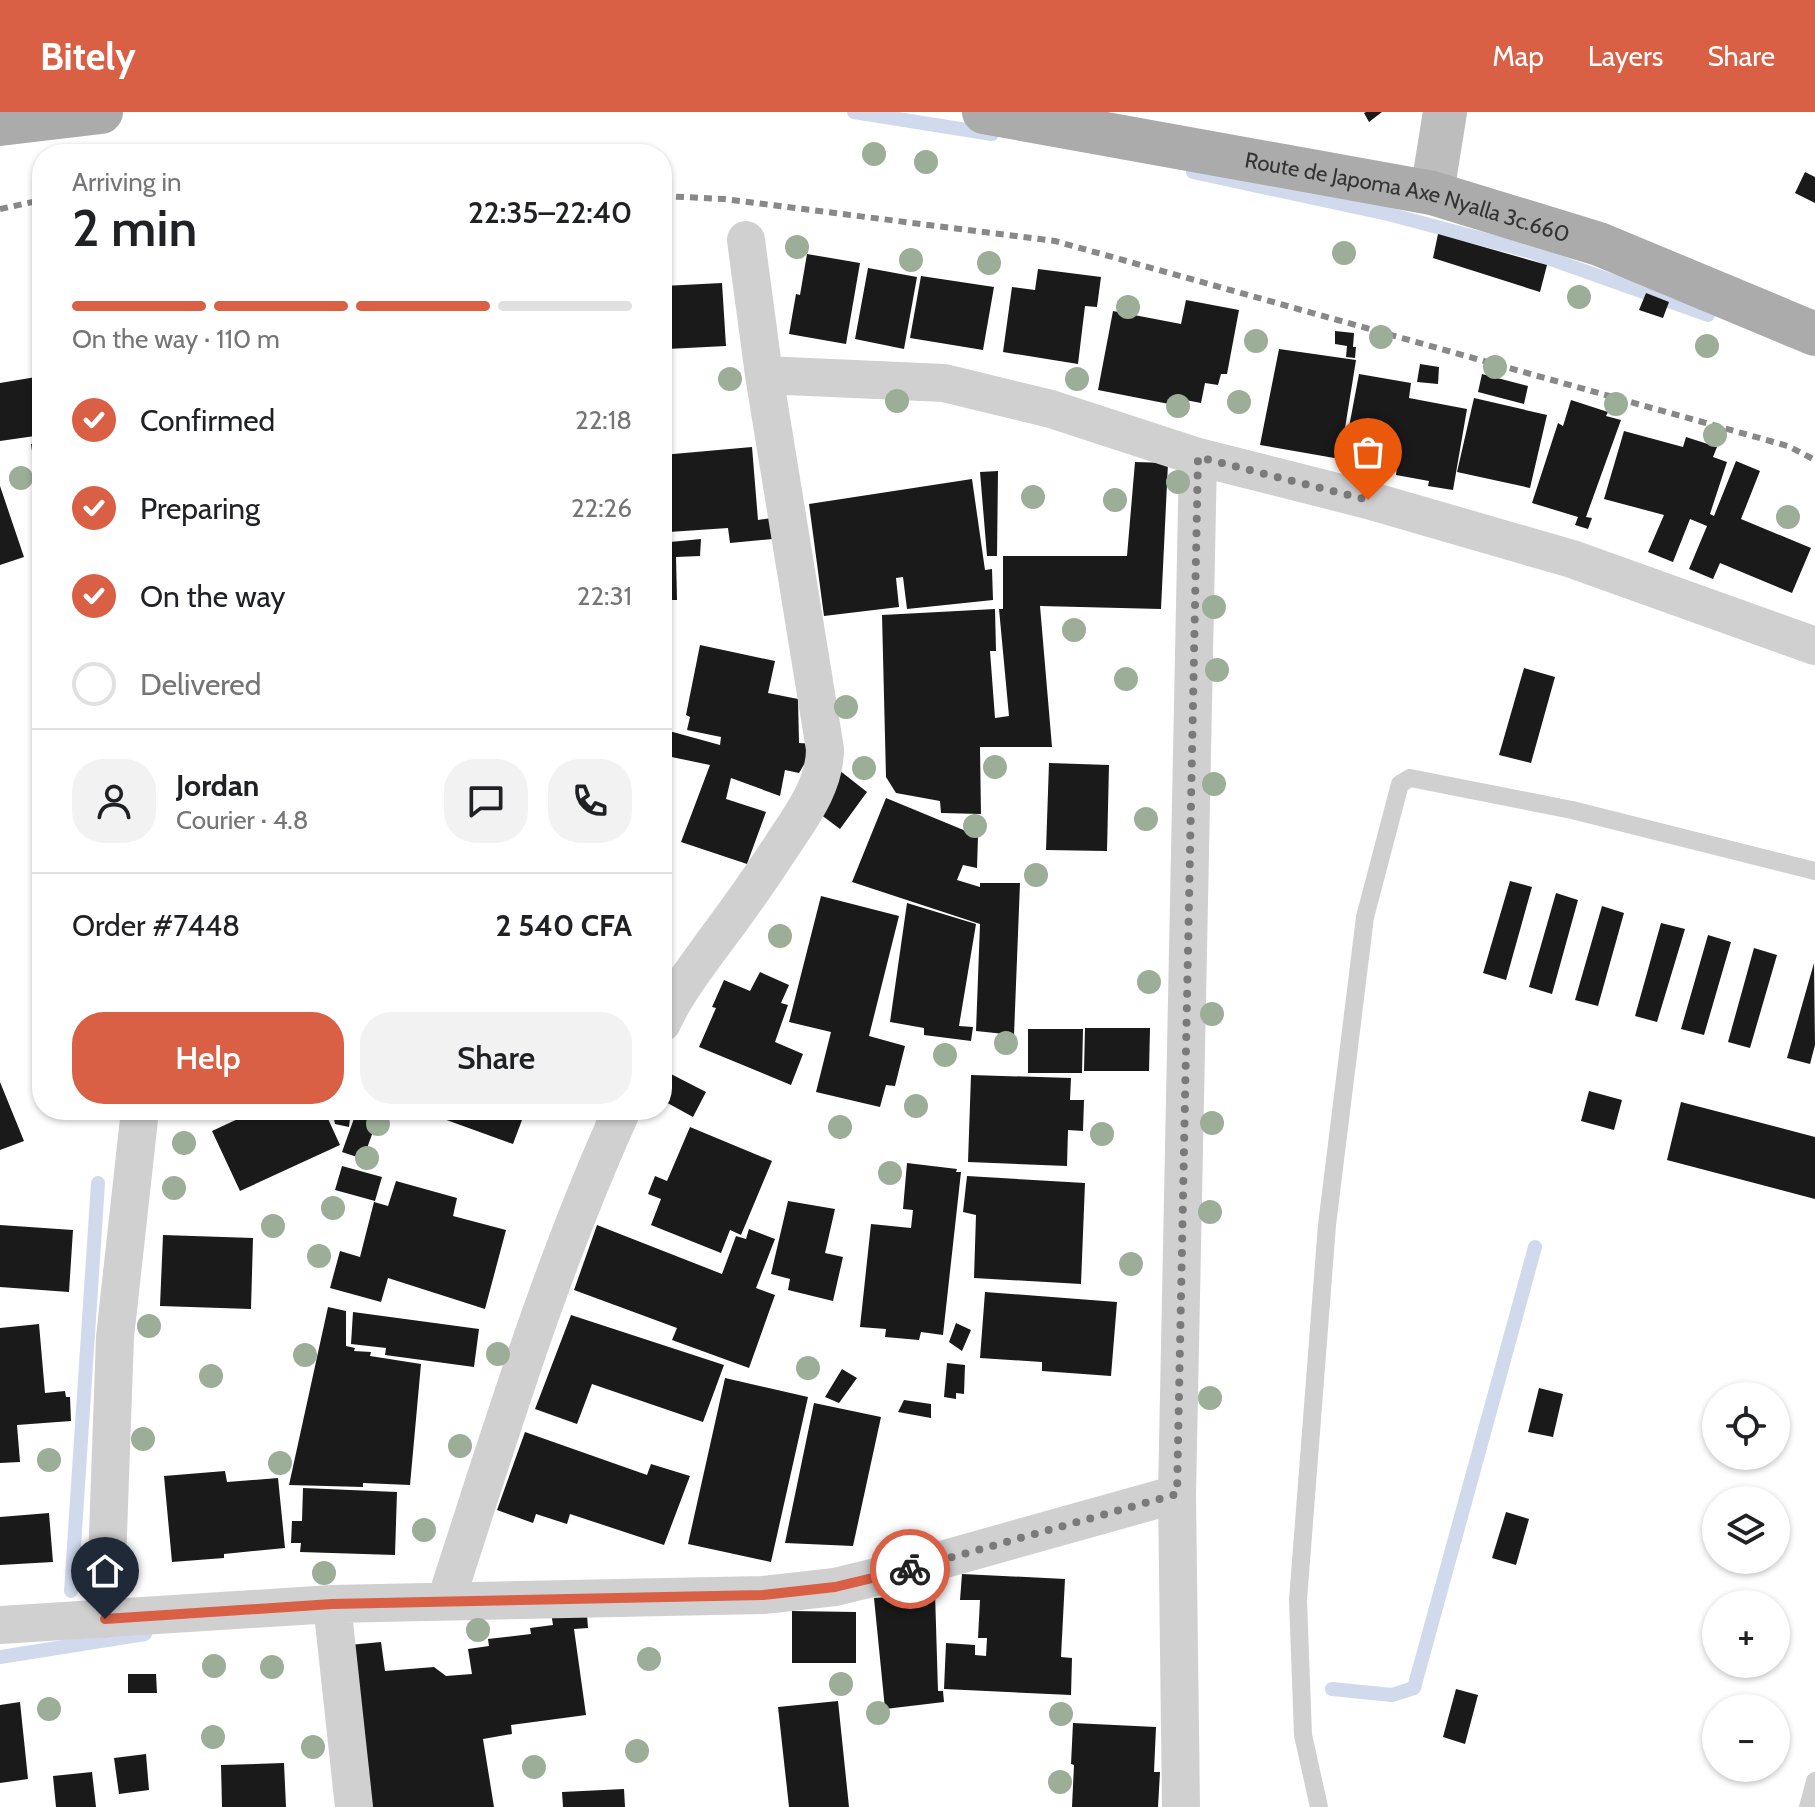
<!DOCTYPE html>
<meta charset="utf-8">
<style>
body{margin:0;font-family:Cabin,sans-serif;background:#f2f2f2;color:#202124;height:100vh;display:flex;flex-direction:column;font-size:30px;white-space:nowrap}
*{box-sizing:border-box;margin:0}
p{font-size:26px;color:#757577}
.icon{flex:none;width:44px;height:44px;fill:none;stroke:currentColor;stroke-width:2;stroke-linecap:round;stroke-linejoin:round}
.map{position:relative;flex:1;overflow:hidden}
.details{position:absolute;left:32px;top:32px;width:640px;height:976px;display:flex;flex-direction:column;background:#fff;border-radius:32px;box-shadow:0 2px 6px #0004}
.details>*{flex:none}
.buttons{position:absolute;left:1702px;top:1270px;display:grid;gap:16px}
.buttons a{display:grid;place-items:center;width:88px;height:88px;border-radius:50%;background:#fff;box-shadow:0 2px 6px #0004;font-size:40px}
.pin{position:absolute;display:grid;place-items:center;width:68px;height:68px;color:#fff;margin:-82px -34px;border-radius:50% 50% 50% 0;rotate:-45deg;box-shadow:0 0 8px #0007}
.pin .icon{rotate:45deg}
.courier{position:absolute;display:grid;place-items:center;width:80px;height:80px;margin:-40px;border:6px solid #d95f45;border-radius:50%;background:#fff;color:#222;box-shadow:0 2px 10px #0007}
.head em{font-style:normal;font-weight:600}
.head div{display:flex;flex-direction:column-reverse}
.head{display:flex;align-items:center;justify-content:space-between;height:136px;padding:0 40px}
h1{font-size:52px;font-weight:600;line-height:60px}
.bar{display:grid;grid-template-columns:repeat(4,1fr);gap:12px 8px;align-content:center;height:96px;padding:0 40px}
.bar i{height:10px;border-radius:6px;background:#e0e0e0}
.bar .selected{background:#d95f45}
.bar p{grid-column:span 4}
.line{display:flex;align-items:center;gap:20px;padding:0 40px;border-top:2px solid #e0e0e0}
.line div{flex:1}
.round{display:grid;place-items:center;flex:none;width:84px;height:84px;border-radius:32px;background:#f2f2f2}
ol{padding:0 40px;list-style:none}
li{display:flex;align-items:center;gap:24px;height:88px}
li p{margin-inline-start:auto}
li .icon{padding:8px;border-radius:50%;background:#d95f45;color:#fff;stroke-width:4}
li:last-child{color:#757577}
li i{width:44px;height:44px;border:4px solid #e0e0e0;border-radius:50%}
.cta{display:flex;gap:16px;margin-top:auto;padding:16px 40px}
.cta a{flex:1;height:92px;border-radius:32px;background:#d95f45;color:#fff;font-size:32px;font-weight:600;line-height:92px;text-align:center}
.cta a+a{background:#f2f2f2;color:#202124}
header{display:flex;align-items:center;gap:48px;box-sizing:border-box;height:112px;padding:0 40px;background:#d95f45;color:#fff}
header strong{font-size:38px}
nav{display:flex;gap:44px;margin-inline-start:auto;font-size:28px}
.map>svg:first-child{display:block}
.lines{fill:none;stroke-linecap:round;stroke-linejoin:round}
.stream{stroke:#d1daec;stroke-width:14}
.building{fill:#1a1a1a}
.service{stroke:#d0d0d0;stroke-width:18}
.minor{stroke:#d0d0d0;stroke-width:38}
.secondary{stroke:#bdbdbd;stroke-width:44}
.primary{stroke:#ababab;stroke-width:44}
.rail{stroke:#888;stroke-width:6;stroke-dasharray:8 6;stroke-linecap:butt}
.tree{fill:#9cae97}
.done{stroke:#7a7a7a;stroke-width:8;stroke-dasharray:0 14.4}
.route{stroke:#d95f45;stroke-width:10}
.labels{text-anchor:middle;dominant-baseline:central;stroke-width:8;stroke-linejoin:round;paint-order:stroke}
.street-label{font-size:22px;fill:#333;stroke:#fff}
</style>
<header>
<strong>Bitely</strong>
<nav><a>Map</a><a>Layers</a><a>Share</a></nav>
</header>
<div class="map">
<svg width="1815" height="1695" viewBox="0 0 1815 1695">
<rect width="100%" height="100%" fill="#fff"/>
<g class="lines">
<path class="stream" d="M854,0l138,22
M1193,60l195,42 140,37 180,64
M71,1479l27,-408
M0,1545l145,-23
M1332,1577l60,6 22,-7 121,-441"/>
</g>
<path class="building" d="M1382,0l-13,10 -5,-9 2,-1z
M1805,60l10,5v26l-20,-10z
M1438,122l109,31 -7,27 -107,-34z
M807,142l53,9 -14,81 -57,-10 7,-40 4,1z
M868,156l49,9 -13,72 -49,-10z
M1038,157l63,8 -4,30 -12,-1 -7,58 -75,-12 9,-65 23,3z
M921,164l73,11 -11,63 -73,-12z
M722,171l4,63 -59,3 -4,-63z
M1646,181l23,9 -6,16 -24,-8z
M1186,188l53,10 -12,64h-6l-3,11 -13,-2 -4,20 -31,-6 -1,7 -71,-14 15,-79 68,13z
M1335,219l19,2 -1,14h3l-1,11 -9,-1 1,-11 -12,-2z
M1279,237l77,11 -16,99 -80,-14z
M1420,252l19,3 -1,17 -21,-2z
M1359,262l52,9 -2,15 58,11 -14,81 -25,-4 1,-5 -33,-6 1,-11 -4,-1 -1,5 -49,-9z
M1482,262l46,12 -4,18 -46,-12z
M42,264v59l-42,6v-58z
M1474,286l73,17 -17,73 -73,-16z
M1571,288l37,12 -2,4 15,4 -35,97 6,1 -4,11 -13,-4 3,-8 -46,-14 26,-80 5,3z
M1624,319l59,16 3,-10 31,10 -4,10 14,5 -17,52 4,2 22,-55 24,10 -19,48 70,29 -19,45 -72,-30 -7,16 -24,-10 18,-43 -17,-7 -17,43 -25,-10 16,-37 -60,-16z
M42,330v15l-9,1 -2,-14z
M752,335l6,73 13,-2 2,21 -43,4 -2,-15 -59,4 1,10 31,-3 -1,17 -24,1 1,43h-15v-145z
M1135,350l33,1 -7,146 -121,-3 12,141h-72l1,67 -40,-1 -1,-12 -44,-8 -10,-16 -4,-162 113,-6 1,42h-6l5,67 14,-2 -10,-107h4v-53h124z
M998,359l-1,85h-10l-7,-84z
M972,367l13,91 7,-1 1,31 -86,9 -4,-32 -7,1 3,29 -75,9 -15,-112z
M0,374l24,71 -24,8z
M700,533l75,16 -7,32 30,6 1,44 17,1 -17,29 -14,-3 -5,26 -49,-18 -5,21 40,13 -19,52 -66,-22 29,-77 -48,-10v-26l58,16 1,-8 -34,-7 3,-13 -4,-2z
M1524,556l31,9 -24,86 -32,-8z
M1049,651l60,2 -2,86 -61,-1z
M839,658l28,22 -27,37 -28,-21z
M886,686l92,38 -1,32 -14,-3 -6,15 23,7v-4h40l-6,152 -38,-4 4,-107 -128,-42z
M1510,769l22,6 -26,93 -23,-7z
M1556,781l22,7 -26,94 -23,-7z
M821,784l78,20 -30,120 36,10 -10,40 -9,-1 -6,22 -64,-15 15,-60 -42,-10z
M907,791l69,21 -17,102 14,1 -2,14 -47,-6v-7l-34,-6z
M1602,794l22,7 -26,93 -23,-6z
M1661,811l24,6 -28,93 -22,-6z
M1708,823l23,7 -27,93 -23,-6z
M1754,836l23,7 -27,93 -22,-6z
M1814,851l1,82 -5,19 -23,-6z
M760,860l29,13 -8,18 7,2 -13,37 28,12 -12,31 -92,-38 17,-39 -4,-1 12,-27 26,11z
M1085,916h65l-1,43h-65z
M1028,917h55l-1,44h-54z
M671,962l35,18 -13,25 -31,-17v-9z
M971,963l100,3 -1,22h14l-1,31 -15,-1 -1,36 -99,-4z
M0,970l24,59 -24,9z
M1589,979l33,9 -8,30 -33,-9z
M1681,990l134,35v62l-148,-39z
M257,998h67l16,35 -100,46 -28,-60z
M332,998h19l-2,17 -14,-3z
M357,998h24l-18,49 -21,-7z
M419,998h94l-2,6 11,4 -9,24z
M690,1015l82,34 -31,74 -11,-5 -9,23 -70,-28 10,-26 -13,-5 7,-18 12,5z
M907,1051l50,6 -1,3h5l-18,163 -22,-3 -2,8 -34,-3 1,-8 -26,-2 11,-103 40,4 2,-18 -10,-1z
M342,1054l40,11 -7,24 -40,-11z
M967,1064l118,7 -4,101 -107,-6 2,-63 -13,-3z
M396,1069l61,17 -4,18 53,14 -21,79 -97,-31 -7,24 -51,-14 10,-37 20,6 14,-55 14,4z
M788,1089l47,8 -10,44 18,4 -10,44 -45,-11 2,-11 -19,-5z
M0,1113l73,5 -4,62 -69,-5z
M597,1113l125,49 14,-38 10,3 3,-10 26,10 -19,49 19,7 -26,73 -77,-28 5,-12 -103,-38z
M163,1123l90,3 -2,71 -91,-3z
M985,1180l132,10 -6,74 -69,-5v-9l-62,-4z
M328,1195l18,4v35l9,2 -1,3 17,1 -1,4 51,8 -11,121 -47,-2v4l-74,-2z
M353,1200l126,17 -5,38 -89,-12 1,-7 -35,-4z
M571,1203l153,50 -21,57 -111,-38 -15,40 -42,-15z
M956,1211l15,7 -9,21 -13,-9z
M39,1212l6,69 20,-2 1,6h4l1,24 -54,4 3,37 -20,1v-135z
M947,1251l18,2 -1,29 -8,-1v6l-12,-2z
M842,1257l15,9 -18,25 -14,-6z
M725,1266l83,19 -37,165 -83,-18z
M1539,1276l24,6 -10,43 -25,-5z
M904,1288l27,4v14l-33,-6z
M814,1291l67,14 -28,129 -68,-3z
M525,1320l122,43 4,-11 39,12 -26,69 -94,-31 -3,10 -31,-10 -3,9 -36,-13z
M225,1359l2,11 51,-4 7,70 -61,6v4l-52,4 -8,-86z
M303,1376l94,4 -2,63 -95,-3 1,-9h-10l1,-22h10z
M1506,1400l23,7 -13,46 -24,-7z
M49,1401l4,49 -53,3v-48z
M962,1462l103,5 -4,78 11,1 -1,37 -127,-6 2,-46 29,2v10l11,1 1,-18h-9l2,-38h-20z
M929,1474l1,7h5l3,98h5l1,11 -59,7 -11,-111 47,-3v-8z
M586,1489l2,27 -14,1 12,86 -75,10 1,9 -29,5 11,68h-125l-20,-162 32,-3 4,29 49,-4 12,9 26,-2 -4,-25 21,-3 -1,-7 43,-5 -1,-6 23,-3 -3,-19z
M792,1499l64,1v51h-64z
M128,1562h28l1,19h-29z
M1456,1577l22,6 -13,49 -22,-7z
M838,1589l11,106h-60l-11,-100z
M20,1590l8,77 -28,4v-78z
M1073,1611l83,4 -2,45h6l-2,35h-86l2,-42 -3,-1z
M146,1642l3,36 -30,4 -5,-36z
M284,1651l2,44h-64l-1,-42z
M92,1660l4,35h-40l-3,-31z
M624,1677l1,18h-62l-1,-15z"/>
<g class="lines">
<path class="service" d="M1319,1695l-16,-72 -5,-135 29,-375 38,-308 35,-133 10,-6 162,32 243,61
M1808,1695l7,-26"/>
<path class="minor" d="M764,263l180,8 107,26 147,48 170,43 204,59 243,87
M662,911c13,-29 32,-53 50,-78 25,-33 49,-67 71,-101 19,-29 42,-59 42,-95l-61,-374 -18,-135
M1177,1382l4,313
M446,1488c54,-165 104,-332 176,-490
M332,1492l22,203
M105,1507l10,-282 25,-227
M0,1513l332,-21 431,-9 72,-8 74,-18 268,-75 21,-1037"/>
<path class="secondary" d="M1432,81l13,-81"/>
<g class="primary">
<path id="s1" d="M984,0l448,81 167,51 216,90"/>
<path d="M0,12l101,-12"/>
</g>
<path class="rail" d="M662,84l62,3 331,42 733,205 27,14
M0,97l42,-9"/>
</g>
<g class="tree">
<circle cx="874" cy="42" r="12"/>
<circle cx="926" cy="50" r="12"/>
<circle cx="797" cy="135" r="12"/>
<circle cx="1344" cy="141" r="12"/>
<circle cx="911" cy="148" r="12"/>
<circle cx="989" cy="151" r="12"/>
<circle cx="1579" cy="185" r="12"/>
<circle cx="1128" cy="195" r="12"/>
<circle cx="1381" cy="225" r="12"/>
<circle cx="1256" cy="229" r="12"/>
<circle cx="1707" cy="234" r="12"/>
<circle cx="1495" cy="255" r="12"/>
<circle cx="730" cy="267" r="12"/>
<circle cx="1077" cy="267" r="12"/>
<circle cx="897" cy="289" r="12"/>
<circle cx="1239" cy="290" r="12"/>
<circle cx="1616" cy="292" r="12"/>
<circle cx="1178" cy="294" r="12"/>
<circle cx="1715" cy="323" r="12"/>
<circle cx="21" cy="366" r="12"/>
<circle cx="1178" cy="370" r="12"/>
<circle cx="1033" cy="385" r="12"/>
<circle cx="1115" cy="388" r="12"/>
<circle cx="1788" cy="405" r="12"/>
<circle cx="1214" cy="495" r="12"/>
<circle cx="1074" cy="518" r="12"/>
<circle cx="1217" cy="558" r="12"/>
<circle cx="1126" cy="567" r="12"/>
<circle cx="846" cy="595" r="12"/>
<circle cx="995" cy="655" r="12"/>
<circle cx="864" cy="656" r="12"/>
<circle cx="1214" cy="672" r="12"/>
<circle cx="1146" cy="707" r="12"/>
<circle cx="975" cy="714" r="12"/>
<circle cx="1036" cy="763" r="12"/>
<circle cx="780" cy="824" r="12"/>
<circle cx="1149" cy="870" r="12"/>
<circle cx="1212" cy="902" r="12"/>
<circle cx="1006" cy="931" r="12"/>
<circle cx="945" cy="943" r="12"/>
<circle cx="916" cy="994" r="12"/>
<circle cx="1212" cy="1011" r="12"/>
<circle cx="378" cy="1012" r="12"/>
<circle cx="840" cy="1015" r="12"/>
<circle cx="1102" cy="1022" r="12"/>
<circle cx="184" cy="1031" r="12"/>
<circle cx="367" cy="1046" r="12"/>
<circle cx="890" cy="1061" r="12"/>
<circle cx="174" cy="1076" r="12"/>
<circle cx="333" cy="1096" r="12"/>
<circle cx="1210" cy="1100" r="12"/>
<circle cx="273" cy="1114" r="12"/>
<circle cx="319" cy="1144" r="12"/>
<circle cx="1131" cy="1152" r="12"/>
<circle cx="149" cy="1214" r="12"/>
<circle cx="498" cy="1242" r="12"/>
<circle cx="305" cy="1243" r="12"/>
<circle cx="808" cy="1256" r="12"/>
<circle cx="211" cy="1264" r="12"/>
<circle cx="1210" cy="1286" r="12"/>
<circle cx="143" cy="1327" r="12"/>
<circle cx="460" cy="1334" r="12"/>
<circle cx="49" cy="1348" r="12"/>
<circle cx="280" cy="1351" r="12"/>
<circle cx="424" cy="1418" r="12"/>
<circle cx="324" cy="1461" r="12"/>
<circle cx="478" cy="1518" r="12"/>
<circle cx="649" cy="1547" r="12"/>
<circle cx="214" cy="1554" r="12"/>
<circle cx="272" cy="1555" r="12"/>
<circle cx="841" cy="1572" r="12"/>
<circle cx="49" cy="1597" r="12"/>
<circle cx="878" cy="1601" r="12"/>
<circle cx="1061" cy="1602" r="12"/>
<circle cx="213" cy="1625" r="12"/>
<circle cx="313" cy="1635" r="12"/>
<circle cx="637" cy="1639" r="12"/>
<circle cx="534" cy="1655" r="12"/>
<circle cx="1060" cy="1670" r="12"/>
</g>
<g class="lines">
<path class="done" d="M910,1457l267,-75 21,-1037 170,43"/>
<path class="route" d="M105,1507l227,-15 431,-9 72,-8 75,-18"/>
</g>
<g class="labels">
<g class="street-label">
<text stroke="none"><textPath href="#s1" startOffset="432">Route de Japoma Axe Nyalla 3c.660</textPath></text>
</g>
</g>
</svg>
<div class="buttons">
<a><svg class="icon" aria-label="locate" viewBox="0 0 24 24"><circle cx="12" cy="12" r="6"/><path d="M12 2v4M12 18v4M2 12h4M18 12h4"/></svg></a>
<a><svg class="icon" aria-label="layers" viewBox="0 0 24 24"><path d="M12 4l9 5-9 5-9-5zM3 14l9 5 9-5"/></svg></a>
<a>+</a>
<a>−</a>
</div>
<div class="pin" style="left:1368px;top:388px;background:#ea580c"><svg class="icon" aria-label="bag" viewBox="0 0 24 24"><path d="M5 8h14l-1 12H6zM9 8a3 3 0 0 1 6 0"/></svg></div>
<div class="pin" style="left:105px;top:1507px;background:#1f2937"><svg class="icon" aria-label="home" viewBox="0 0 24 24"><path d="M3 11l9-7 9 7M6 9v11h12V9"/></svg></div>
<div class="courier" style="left:910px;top:1457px"><svg class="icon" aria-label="bike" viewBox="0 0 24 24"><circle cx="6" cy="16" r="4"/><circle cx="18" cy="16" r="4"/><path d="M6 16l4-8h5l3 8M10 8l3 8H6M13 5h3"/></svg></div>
<section class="details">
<div class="head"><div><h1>2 min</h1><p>Arriving in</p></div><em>22:35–22:40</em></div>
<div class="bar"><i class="selected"></i><i class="selected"></i><i class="selected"></i><i></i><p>On the way · 110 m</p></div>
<ol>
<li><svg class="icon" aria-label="check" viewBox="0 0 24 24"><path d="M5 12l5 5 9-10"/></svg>Confirmed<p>22:18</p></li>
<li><svg class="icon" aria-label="check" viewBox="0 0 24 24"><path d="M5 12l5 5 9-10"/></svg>Preparing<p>22:26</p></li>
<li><svg class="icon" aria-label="check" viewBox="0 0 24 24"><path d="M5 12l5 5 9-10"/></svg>On the way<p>22:31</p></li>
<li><i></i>Delivered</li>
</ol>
<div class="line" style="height:144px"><a class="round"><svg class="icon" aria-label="person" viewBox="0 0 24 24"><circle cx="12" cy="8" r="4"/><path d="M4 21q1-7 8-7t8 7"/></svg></a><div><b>Jordan</b><p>Courier · 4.8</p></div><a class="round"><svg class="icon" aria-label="chat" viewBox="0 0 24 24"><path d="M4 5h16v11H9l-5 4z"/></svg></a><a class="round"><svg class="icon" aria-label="phone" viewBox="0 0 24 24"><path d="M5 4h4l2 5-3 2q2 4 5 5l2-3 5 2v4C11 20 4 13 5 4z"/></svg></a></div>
<div class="line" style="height:104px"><div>Order #7448</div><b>2 540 CFA</b></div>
<div class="cta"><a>Help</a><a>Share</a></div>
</section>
</div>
